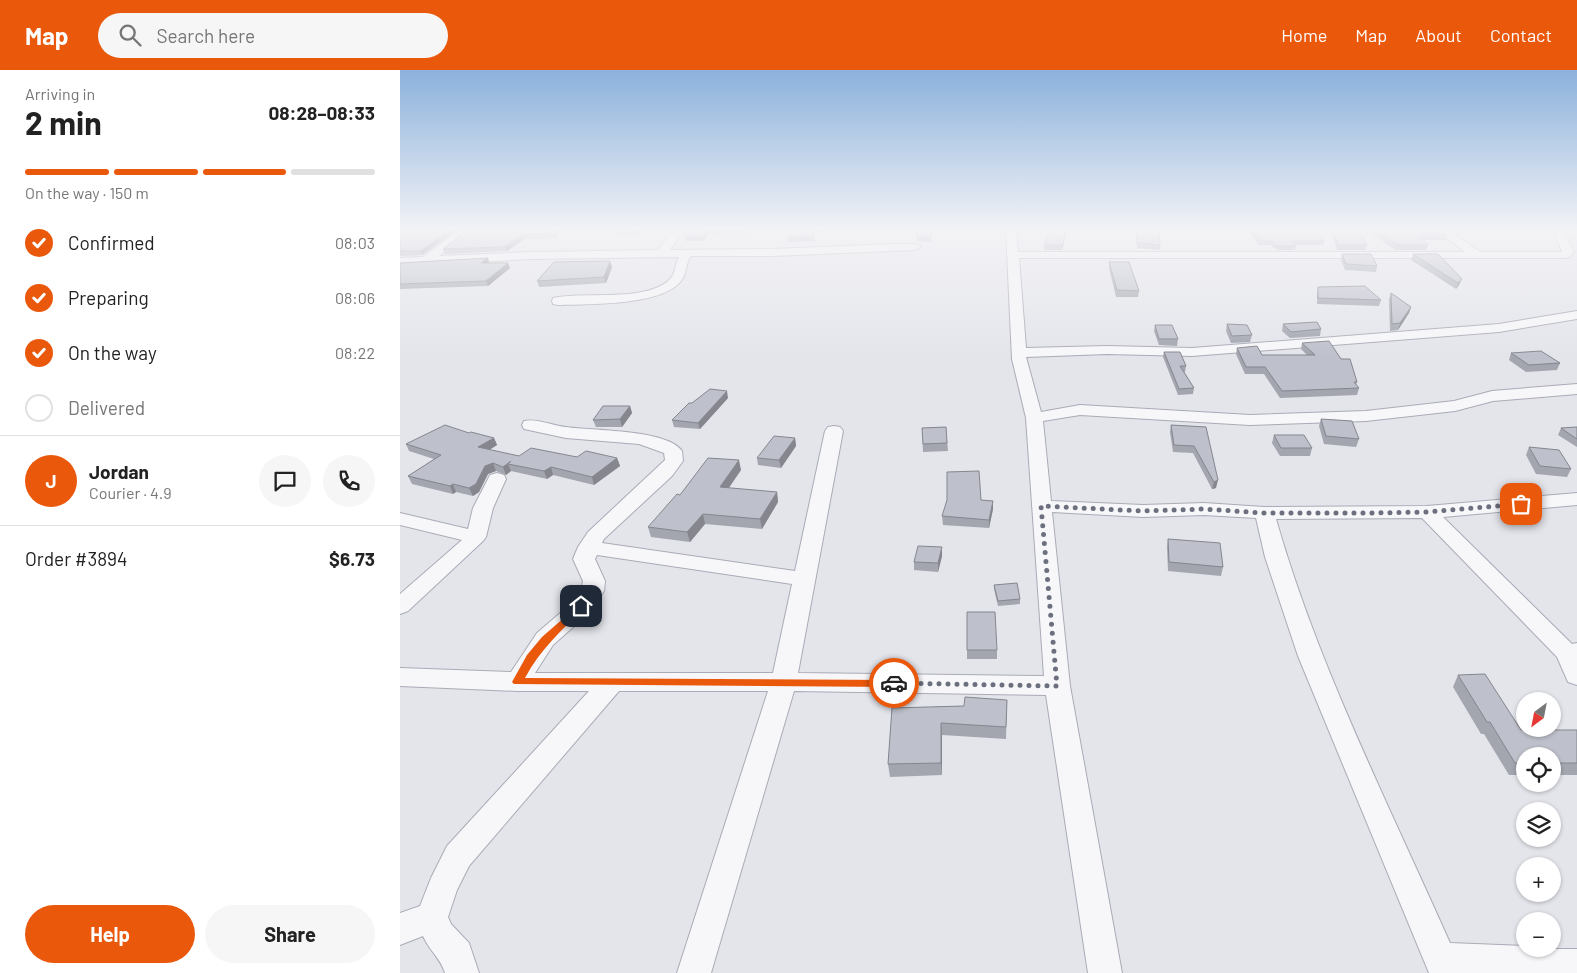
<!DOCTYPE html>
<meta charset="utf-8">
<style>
body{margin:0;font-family:Barlow,sans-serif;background:#f6f6f6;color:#222;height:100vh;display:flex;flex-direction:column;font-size:19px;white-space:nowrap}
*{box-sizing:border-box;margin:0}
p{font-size:16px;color:#767676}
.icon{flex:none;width:28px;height:28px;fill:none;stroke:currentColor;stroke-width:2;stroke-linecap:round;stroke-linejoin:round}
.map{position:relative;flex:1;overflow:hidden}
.details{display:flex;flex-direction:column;background:#fff;width:400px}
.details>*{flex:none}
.needle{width:32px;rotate:212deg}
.fabs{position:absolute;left:1116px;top:622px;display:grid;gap:10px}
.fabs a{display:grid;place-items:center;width:45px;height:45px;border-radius:50%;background:#fff;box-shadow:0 1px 4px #0004;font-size:25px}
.pin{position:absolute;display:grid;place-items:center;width:42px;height:42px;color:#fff;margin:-21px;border-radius:10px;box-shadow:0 2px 8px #0006}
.courier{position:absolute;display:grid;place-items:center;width:50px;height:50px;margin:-25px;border:4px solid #ea580c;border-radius:50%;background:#fff;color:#222;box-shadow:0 1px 6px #0007}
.head em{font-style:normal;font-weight:700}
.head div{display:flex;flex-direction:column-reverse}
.head{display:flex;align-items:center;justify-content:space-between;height:85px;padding:0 25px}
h1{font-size:32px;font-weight:700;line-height:38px}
.bar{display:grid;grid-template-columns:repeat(4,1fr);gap:8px 5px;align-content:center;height:60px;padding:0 25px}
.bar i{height:6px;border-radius:4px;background:#e0e0e0}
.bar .active{background:#ea580c}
.bar p{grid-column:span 4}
.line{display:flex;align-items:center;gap:12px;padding:0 25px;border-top:1px solid #e0e0e0}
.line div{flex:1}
.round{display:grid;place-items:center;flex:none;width:52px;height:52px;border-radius:26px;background:#f6f6f6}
ol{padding:0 25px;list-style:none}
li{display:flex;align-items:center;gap:15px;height:55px}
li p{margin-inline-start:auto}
li .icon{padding:5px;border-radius:50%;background:#ea580c;color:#fff;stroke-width:4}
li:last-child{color:#767676}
li i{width:28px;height:28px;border:2px solid #e0e0e0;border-radius:50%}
.primary-button{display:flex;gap:10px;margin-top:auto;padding:10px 25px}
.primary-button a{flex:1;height:58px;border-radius:30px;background:#ea580c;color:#fff;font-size:20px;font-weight:700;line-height:58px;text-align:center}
.primary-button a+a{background:#f6f6f6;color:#222}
header{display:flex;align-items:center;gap:30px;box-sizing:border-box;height:70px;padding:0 25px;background:#ea580c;color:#fff}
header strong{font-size:24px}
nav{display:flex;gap:28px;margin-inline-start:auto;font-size:18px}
.search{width:350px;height:45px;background:#f6f6f6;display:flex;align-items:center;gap:12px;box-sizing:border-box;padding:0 18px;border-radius:28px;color:#767676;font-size:19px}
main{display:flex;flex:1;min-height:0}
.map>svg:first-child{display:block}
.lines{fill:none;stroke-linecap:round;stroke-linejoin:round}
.minor-casing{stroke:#a9abb6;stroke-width:2}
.minor{fill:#f7f7fa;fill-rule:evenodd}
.wall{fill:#a3a5af}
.shaded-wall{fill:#85868e}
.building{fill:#bec0cb;stroke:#85868e}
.route{fill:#ea580c}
.done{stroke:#6c6f7e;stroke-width:5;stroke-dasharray:0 9}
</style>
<header>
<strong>Map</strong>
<div class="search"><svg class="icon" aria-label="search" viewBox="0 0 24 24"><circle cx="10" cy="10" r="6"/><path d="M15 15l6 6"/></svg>Search here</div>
<nav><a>Home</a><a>Map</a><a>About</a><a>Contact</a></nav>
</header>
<main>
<section class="details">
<div class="head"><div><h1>2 min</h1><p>Arriving in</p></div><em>08:28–08:33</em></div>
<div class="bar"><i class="active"></i><i class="active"></i><i class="active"></i><i></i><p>On the way · 150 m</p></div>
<ol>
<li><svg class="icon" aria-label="check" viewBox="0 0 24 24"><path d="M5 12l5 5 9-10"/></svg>Confirmed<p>08:03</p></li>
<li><svg class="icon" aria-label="check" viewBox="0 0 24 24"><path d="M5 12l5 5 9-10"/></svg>Preparing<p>08:06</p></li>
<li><svg class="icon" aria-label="check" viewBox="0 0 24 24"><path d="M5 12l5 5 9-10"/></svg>On the way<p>08:22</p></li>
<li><i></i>Delivered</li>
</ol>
<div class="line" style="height:90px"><b class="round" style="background:#ea580c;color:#fff">J</b><div><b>Jordan</b><p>Courier · 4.9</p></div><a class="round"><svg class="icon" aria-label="chat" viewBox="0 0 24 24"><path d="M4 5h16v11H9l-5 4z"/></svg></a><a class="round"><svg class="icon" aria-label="phone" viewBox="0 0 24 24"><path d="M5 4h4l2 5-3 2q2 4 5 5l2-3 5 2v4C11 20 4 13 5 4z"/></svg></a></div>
<div class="line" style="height:65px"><div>Order #3894</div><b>$6.73</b></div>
<div class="primary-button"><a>Help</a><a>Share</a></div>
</section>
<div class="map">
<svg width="1177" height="903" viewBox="0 0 1177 903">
<rect width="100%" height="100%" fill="#e4e5eb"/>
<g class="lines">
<defs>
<path id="minor" d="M60,160h12l-33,26 93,-4 126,-2 16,-20h11l-15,20 102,-1 122,-5h21l6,3 -6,3 -143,6h-81c-6,8 -4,18 -10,25 -19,25 -93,23 -123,24l-5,-1 -1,-3 1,-3c29,-7 97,5 118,-20 5,-6 4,-15 8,-21l-147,2 -132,7v-8l23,-1z
M606,160h10l2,22h447l-29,-22h12l33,22h81l-8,-22h10l10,22 -4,5 -4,1h-547l7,90 81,-2 85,2 307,-24 78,-13v8l-78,13 -307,24 -85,-2 -81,3 15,55 39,-7 170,10 116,-4 88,-10 38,-10 85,-7v10l-84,7 -38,10 -89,10 -116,4 -170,-10 -37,6 8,80 92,4 61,-2 60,4 163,-1 150,-13v12l-134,12 129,127 5,-1v42l-9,-3 -11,-25 -135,-139 -146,1c42,147 112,284 174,424l75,3v3h52v24h-148l-131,-317 -33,-99 -9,-39 -52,-3 -61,2 -91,-5 18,174 52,287h-34l-42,-278 -252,-4 -83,282h-34l91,-282h-149l-150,175 -12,24 -9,27 3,7 18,19 10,30h-34c-4,-14 -16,-23 -22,-37l-23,9v-32l20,-7 11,-28 16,-32 142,-155h-71l-118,-5v-18l111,4 26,-39 29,-25 15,-17 2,-10 -10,-22 5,-12 10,-15 77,-72 -1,-7 -25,-9 -73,-6 -42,-9 -2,-4 2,-4c13,-3 29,5 42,6 26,4 101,2 116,24l1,10 -11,15 -68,63 -2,4 193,28 30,-140 3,-4 6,-1 6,1 3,4 -45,242 246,3 -18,-258 -14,-59zM197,485l195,29 -19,89h-238l18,-28 37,-33 14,-21 1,-10 -10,-22z
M97,403l7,2 2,4 -13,29 -7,29 -3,4 -75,70 -8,3v-20l62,-54 -62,-15v-12l68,16 5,-21 15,-29 2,-4z"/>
</defs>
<use href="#minor" class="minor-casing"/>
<use href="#minor" class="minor"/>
</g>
<path class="wall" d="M0,160h58l-36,25 -22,1z
M67,160h94l-6,8 -31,1 -17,12 -62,3 -2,-5z
M243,160l-3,5 -22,1 -1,-3z
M283,160h67l-2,4 -40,1 -5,6h-18l-1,-5h1h-2l-1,-5z
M394,160h63v1l-42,1v9l-27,1 -1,-5z
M515,160h19l-4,12 -13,-1z
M667,160l-5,20h-18v-5z
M736,160h23l1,15v5l-23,-2z
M848,160h70l6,11 -1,4h-28l1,1 -1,4h-18l-6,-5h-12z
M932,160h27l8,15 -2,5h-28l-6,-17z
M973,160h67l7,4 -2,6h-21l4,5 -2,5h-30l-24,-16z
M942,184l35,12 -1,6 -31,-2 -4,-10z
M1013,184h25l21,31 -3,4 -45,-29z
M88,188l1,5h19l2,5 -22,18 -88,3v-26z
M210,191l2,6 -6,16 -67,4 -2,-6z
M709,192l30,29 -1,6h-22l-7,-29z
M918,217l63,13 -2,6 -62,-2v-11z
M991,223l20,14 -2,6 -11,17 -8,1 -1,-32z
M827,254l25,11 -2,7 -19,1 -5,-12z
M883,254l38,5 -1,7 -30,2 -8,-7z
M755,255l23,14 -1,7 -18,-1 -5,-14z
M902,273l55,39 -1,3 3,3 -2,7 -77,3 -16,-24h-19l-9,-20 1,-6 25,7h45l-6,-6z
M764,282l22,14 -1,6h-1l10,16 -1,6 -15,1 -15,-38z
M1111,283l49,10 -3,7 -31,2 -17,-12z
M328,328l-28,31 -26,-2 -2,-7 20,-17z
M230,336l2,7 -10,14h-26l-3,-7z
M921,349l38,20 -3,8 -32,-3 -5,-18z
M771,355l35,2 10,61 -4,1 -19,-36 -20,-1 -3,-20z
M546,357l2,24 -25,1 -1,-24z
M1177,357v20l-19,-12 3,-7z
M69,363l25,5 3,7 -8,5 30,6 98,2 3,8 -26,19 -41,-10 -6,4 -36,-8 -5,4 -10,-4 -8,3 -9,18 -6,4 -17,-4 -3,2 -41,-10 -4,-8 26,-17 -25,-8 -3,-7z
M874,365l38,13 -2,8h-30l-8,-13z
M395,368l1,8 -15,22 -23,-3 -1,-7z
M1129,377l42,22 -4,8 -31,-3 -10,-19z
M341,400l-12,18 48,4 1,10 -16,27 -57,-5 -15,18 -39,-5 -3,-10 32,-32z
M581,430l12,1v8l-4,19 -46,-3 -1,-9z
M768,469l55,28 -2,9 -53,-5 -1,-24z
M542,477v9l-4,16 -24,-2v-8z
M594,515l26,14v5l-22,2 -4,-17z
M567,542l30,38v9h-30z
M1058,605l63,55h56v45h-25v-19h-27v19h-16l-25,-41h-3l-28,-47z
M607,630l-1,39 -64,-4v40l-52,2 -2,-13 4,-56 72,-2z"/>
<path class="shaded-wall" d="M50,160h8l-36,25 -1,-4z
M156,160h5l-6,8 -2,-4z
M241,160h2l-3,5 -1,-3z
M307,160l1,5 -5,6v-5z
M532,160h2l-4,12v-6z
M666,160h1l-5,20v-5z
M122,165l2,4 -17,12 -2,-4z
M88,188l1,5h-8z
M210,191l2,6 -6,16 -2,-6z
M108,193l2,5 -22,18 -2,-5z
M1062,209l-3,6 -3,4 2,-6z
M1011,237l-2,6 -11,17 2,-7z
M327,321l1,7 -28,31 -2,-6z
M230,336l2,7 -10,14 -2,-8z
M94,368l3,7 -16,10 -3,-8z
M395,368l1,8 -15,22 -2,-8z
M217,388l3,8 -26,19 -2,-8z
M339,390l2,10 -19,27 -2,-10z
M93,393l3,8 -8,3 -9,18 -6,4 -4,-8 16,-22z
M108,394l3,7 -5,4 -3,-8z
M151,397l2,8 -6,4 -3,-8z
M818,410l-2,8 -4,1 2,-7z
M53,414l3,8 -3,2 -3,-8z
M377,422l1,10 -16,27 -2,-10z
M593,431v8l-4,19v-8z
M303,444l2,10 -15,18 -3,-10z
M542,477v9l-4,16v-9z
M541,653l1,12v40l-1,-12z"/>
<path class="building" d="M0,160h50l-29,21h-21z
M67,160h89l-3,4 -31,1 -17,12 -62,2z
M219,160h22l-2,2 -22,1z
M283,160h37h-13l-4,6h-19l5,-5h-7z
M394,160h21l-1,6 -27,1z
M516,160h16l-2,6h-13z
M649,160h17l-4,15h-18z
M737,160h22l1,15 -23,-2z
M851,160h67l6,11h-33l5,5h-19l-5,-5h-13z
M932,160h27l8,15h-29z
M975,160h65l7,4 -29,1 10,10h-30z
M942,184h29l6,12 -31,-2z
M1013,184h25l24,25 -4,4z
M88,188l-7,5h27l-22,18 -86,3v-21z
M210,191l-6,16 -67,4 17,-19z
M709,192h20l10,29 -22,-1z
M965,216l16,14 -63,-2v-11z
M991,223l20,14 -11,16 -8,1z
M917,252l4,7 -30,3 -8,-8z
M827,254l20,1 5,10 -20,1z
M755,255h17l6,14h-19z
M929,271l12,18h9l7,23h-3l5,6 -77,3 -17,-24h-19l-9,-19 20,-2 5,9h53l-13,-12z
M1141,281l19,12 -31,2 -18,-12z
M764,282h16l6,14h-6l14,22 -15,1z
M310,319l17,2 -29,32 -26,-3 17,-17h3z
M203,336h27l-10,13 -27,1z
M921,349l31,2 7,18 -33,-3z
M45,355l24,8 2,-1 23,6 -16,9 41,9 12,-8 46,9 9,-6 31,7 -25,19 -41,-10 -7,4 -36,-7 3,-3 -8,6 -10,-4 -8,3 -9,18 -7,4 -16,-4 -3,2 -42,-10 33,-21 -35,-11z
M771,355l35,2 12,53 -4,2 -20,-36 -20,-1z
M546,357l1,16 -24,1 -1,-16z
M1177,357v12l-16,-11z
M874,365h30l8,13h-31z
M374,366l21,2 -16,22 -22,-2z
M1129,377l30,3 12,19 -31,-3z
M308,388l31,2 -19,27 57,5 -17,27 -57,-5 -16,18 -39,-5 29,-33 3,1z
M579,401l2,29 12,1 -4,19 -47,-4 5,-16v-28z
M768,469l52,4 3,24 -54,-5z
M518,476l24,1 -4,16 -24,-1z
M617,513l3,16 -22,2 -4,-16z
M567,542h28l2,38h-30z
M1085,604l36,56h56v33h-25v-7h-27v7h-10l-25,-41h-3l-29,-47z
M565,627l42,3 -1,27 -65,-4v40l-53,1 4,-56 72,-2z"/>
<linearGradient id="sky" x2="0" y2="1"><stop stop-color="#8bb1dc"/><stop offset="0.56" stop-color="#f3f3f6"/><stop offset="1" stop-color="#f3f3f6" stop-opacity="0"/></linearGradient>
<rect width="1177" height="286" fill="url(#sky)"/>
<path class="route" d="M181,533l5,3 -2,3c-23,21 -44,41 -59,69l369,2 5,3 -5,4 -380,-3 -2,-2 15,-27 15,-18z"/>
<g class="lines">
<path class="done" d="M494,613l163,3 -16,-180 101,5 62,-2 60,4h108l55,-1 94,-8"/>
</g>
</svg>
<div class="fabs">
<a><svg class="needle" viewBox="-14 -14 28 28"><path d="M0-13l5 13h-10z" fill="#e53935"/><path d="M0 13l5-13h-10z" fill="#767676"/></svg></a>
<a><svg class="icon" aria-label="locate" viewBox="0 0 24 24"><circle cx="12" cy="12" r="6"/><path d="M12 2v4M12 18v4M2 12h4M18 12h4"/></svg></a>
<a><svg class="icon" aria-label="layers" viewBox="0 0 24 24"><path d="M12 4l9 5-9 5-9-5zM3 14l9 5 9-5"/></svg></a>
<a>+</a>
<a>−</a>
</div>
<div class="pin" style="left:1121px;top:434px;background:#ea580c"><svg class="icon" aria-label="bag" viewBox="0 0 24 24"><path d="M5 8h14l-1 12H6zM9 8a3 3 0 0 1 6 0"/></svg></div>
<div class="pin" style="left:181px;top:536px;background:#1f2937"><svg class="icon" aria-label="home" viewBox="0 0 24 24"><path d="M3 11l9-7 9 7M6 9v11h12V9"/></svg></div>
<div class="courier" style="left:494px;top:613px"><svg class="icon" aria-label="car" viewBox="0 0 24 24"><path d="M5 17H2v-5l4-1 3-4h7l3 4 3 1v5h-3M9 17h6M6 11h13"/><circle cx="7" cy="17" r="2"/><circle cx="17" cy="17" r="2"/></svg></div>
</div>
</main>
